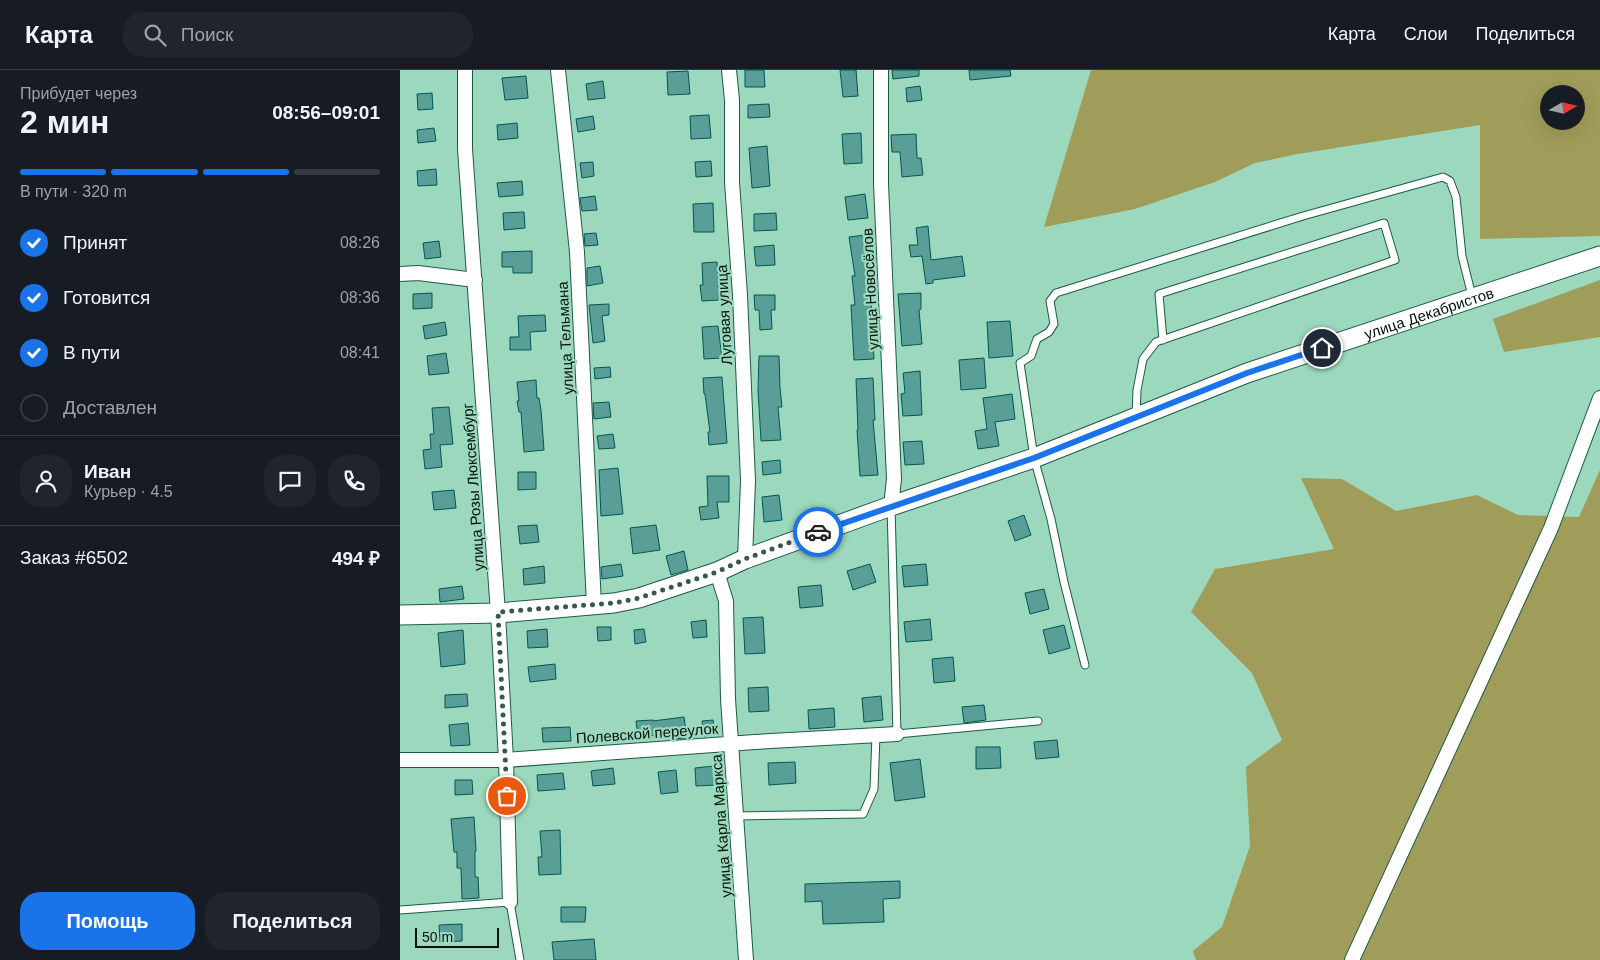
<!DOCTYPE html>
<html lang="ru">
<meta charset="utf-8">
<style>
body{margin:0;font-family:Arial,sans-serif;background:#20242c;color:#f1f3f6;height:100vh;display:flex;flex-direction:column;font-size:19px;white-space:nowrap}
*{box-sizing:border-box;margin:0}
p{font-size:16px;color:#9ea1a6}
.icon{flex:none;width:28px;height:28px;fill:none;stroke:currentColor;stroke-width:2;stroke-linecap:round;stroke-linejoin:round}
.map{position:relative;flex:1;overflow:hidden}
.details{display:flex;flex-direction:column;background:#171b24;width:400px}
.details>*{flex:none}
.needle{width:32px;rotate:81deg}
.fabs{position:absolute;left:1140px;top:15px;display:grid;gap:10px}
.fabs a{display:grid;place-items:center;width:45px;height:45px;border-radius:50%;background:#171b24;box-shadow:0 5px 20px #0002;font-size:25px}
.scale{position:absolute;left:15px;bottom:12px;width:84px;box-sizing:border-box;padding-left:5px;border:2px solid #00130b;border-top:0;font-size:14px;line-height:18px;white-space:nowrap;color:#00130b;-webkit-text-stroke:4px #9cd8be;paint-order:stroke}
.pin{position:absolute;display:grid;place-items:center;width:42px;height:42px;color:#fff;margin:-21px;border:2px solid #fff;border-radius:50%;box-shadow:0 1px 5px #0007}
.courier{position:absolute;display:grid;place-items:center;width:50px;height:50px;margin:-25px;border:4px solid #1a73e8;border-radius:50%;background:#fff;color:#222;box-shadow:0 1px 6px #0007}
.head em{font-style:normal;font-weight:700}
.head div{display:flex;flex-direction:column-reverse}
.head{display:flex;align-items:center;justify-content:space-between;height:85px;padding:0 20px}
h1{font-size:32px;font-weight:700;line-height:38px}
.bar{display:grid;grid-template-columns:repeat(4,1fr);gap:8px 5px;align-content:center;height:60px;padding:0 20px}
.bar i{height:6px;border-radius:4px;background:#363941}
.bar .active{background:#1a73e8}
.bar p{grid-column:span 4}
.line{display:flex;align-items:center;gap:12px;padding:0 20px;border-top:1px solid #363941}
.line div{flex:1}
.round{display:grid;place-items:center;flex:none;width:52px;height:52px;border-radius:20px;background:#20242c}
ol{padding:0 20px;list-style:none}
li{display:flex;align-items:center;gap:15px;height:55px}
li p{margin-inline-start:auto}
li .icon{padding:5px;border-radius:50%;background:#1a73e8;color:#fff;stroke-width:4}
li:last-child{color:#9ea1a6}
li i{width:28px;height:28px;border:2px solid #363941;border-radius:50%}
.action{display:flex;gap:10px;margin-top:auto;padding:10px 20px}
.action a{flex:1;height:58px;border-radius:20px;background:#1a73e8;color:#fff;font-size:20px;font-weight:700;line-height:58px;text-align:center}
.action a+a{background:#20242c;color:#f1f3f6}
header{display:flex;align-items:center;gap:30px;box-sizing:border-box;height:70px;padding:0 25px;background:#171b24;border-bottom:1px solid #363941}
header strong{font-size:24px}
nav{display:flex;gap:28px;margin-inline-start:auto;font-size:18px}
.search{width:350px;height:45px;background:#20242c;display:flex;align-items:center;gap:12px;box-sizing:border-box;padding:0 18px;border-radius:20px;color:#9ea1a6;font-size:19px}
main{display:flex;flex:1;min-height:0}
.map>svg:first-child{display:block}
.green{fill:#a09d5a;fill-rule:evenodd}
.building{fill:#599f97;stroke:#015751}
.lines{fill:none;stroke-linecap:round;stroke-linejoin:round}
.lane-casing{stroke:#1e5a45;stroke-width:9}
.street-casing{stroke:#1e5a45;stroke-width:16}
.secondary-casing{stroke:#1e5a45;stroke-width:21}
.lane{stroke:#fff;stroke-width:7}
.street{stroke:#fff;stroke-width:14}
.secondary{stroke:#fff;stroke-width:19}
.done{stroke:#37584a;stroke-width:5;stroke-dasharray:0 9}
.route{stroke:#1a73e8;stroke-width:6}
.labels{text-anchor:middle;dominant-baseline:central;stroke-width:4.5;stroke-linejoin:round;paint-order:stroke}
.street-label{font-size:15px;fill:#00130b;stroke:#9cd8be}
</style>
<header>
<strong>Карта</strong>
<div class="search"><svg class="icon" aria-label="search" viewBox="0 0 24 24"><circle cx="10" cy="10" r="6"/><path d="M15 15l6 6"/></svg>Поиск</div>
<nav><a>Карта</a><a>Слои</a><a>Поделиться</a></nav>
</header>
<main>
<section class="details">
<div class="head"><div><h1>2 мин</h1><p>Прибудет через</p></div><em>08:56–09:01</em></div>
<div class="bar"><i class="active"></i><i class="active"></i><i class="active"></i><i></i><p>В пути · 320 m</p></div>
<ol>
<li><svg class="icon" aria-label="check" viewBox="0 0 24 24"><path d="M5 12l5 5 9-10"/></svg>Принят<p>08:26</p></li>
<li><svg class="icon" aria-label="check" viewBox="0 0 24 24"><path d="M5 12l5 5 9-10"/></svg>Готовится<p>08:36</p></li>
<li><svg class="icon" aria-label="check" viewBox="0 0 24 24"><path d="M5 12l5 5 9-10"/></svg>В пути<p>08:41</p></li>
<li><i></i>Доставлен</li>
</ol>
<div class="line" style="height:90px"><a class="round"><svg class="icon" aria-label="person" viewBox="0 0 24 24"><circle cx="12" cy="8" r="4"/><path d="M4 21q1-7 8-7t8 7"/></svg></a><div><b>Иван</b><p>Курьер · 4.5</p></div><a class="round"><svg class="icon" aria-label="chat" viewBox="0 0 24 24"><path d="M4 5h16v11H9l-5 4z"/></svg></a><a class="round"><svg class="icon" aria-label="phone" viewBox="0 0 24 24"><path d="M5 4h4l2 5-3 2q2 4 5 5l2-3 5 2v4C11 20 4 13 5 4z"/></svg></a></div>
<div class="line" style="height:65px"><div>Заказ #6502</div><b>494 ₽</b></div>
<div class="action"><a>Помощь</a><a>Поделиться</a></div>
</section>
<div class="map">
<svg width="1200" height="890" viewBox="0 0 1200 890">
<rect width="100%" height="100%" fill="#9cd8be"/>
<path class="green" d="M691,0h509v166l-120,3v-114l-182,29 -43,9 -40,19 -80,27 -91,18zM1149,24h27v27h-27z
M1200,210v57l-96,15 -11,-33z
M1200,400v490h-404l-3,-9 29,-24 28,-81 -4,-79 36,-27 -30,-67 -61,-61 24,-43 119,-20 -33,-71 41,1 54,32 81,-16 41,20 61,2z"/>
<path class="building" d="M345,0h19l1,17h-20z
M440,0h16l2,26 -15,1z
M492,0h27v6l-26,3z
M569,0h41l1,6 -41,4z
M288,1l2,23 -22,1 -1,-23z
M126,6l2,22 -23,2 -3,-22z
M203,11l2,17 -17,2 -2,-16z
M520,16l2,14 -15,2 -1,-14z
M32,23l1,16 -15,1 -1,-16z
M369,34l1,13 -22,1v-13z
M309,45l2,23 -20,1 -1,-23z
M193,46l2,13 -17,3 -2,-13z
M117,53l1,15 -20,2 -1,-15z
M34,58l2,13 -18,2 -1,-13z
M461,63l1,30 -18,1 -2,-30z
M516,64l1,24h4l2,17 -21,2 -2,-25h-8l-1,-17z
M367,76l3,40 -18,2 -3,-40z
M311,91l1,15 -16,1 -1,-15z
M193,92l1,14 -12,2 -2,-15z
M36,99l1,16 -19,1 -1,-15z
M122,111l1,14 -24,2 -2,-14z
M465,124l3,24 -20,2 -3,-23z
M195,126l2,14 -15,1 -2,-13z
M313,133l1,29h-20l-1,-28z
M124,142l1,16 -21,2 -1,-17z
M376,143l1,17 -23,1v-17z
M528,156l3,34 31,-4 3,20 -32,4v3l-7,1 -4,-28 -11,1 -2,-12h9l-2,-17z
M196,163l2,12 -13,1 -1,-12z
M465,165l4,25 5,99 -20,1 -3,-55h4l-3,-29h3l-6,-39z
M39,171l2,16 -16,2 -2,-16z
M374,175l1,20 -19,1 -2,-19z
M132,181v22h-19v-6h-11v-15z
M317,192l2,38 -17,1 -2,-16h3l-1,-22z
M200,196l3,17 -16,3v-18z
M32,223v15l-19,1v-15z
M521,223v16l-2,1 3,34 -20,2 -4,-52z
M354,225h21v15h-4l1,19 -12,1 -1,-20h-4z
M209,234v11l-7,1 3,25 -12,2 -4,-38z
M145,245l1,16 -16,1 1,18h-21v-13h9l-1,-21z
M610,251l3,35 -24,2 -2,-36z
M45,252l2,13 -22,4 -2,-13z
M318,256l4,32 -18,1 -2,-32z
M46,283l3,20 -20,2 -2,-19z
M359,286h20l1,32 2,19h-4l3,33 -20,1 -3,-51z
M584,288l2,30 -25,2 -2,-30z
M210,297l1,10 -16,2 -1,-11z
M520,301l2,44 -19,1 -2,-22 4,-1 -2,-20z
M322,307l5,66 -18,2 -1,-13h2l-5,-38h-1l-1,-16z
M473,308l2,42h-2l5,55 -18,1 -3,-46h1l-2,-51z
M136,310l1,18h2l2,12 3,40 -20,2 -3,-40h-2l-2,-11h2l-2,-19z
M612,324l3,25 -20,3 4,24 -21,3 -3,-18 12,-2 -4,-31z
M209,332l2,15 -17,2 -1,-16z
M49,337l4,37 -13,1 2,22 -17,2 -2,-19 8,-1 -1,-15h4l-2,-26z
M213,364l2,14 -16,1 -2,-13z
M522,371l2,23 -19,1 -2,-23z
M380,390l1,13 -18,2 -1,-13z
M218,398l5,46 -22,2 -2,-46z
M118,402h18v17l-18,1z
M307,406h22v26h-12l2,16 -18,2 -2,-13 9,-1z
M54,420l2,18 -22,2 -2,-18z
M379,425l3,25 -18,2 -2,-25z
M624,445l7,20 -16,6 -7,-20z
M137,455l2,17 -19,2 -2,-18z
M256,455l4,25 -27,4 -3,-26z
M284,481l4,19 -17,5 -5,-19z
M221,494l2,12 -21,3 -1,-12z
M470,494l6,18 -23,8 -6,-19z
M526,494l2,21 -24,2 -2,-21z
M144,496l1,17 -21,2 -1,-16z
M421,515l2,21 -23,2 -2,-21z
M62,516l2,13 -24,3 -1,-13z
M644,519l5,20 -19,5 -5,-21z
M363,547l2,36 -20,1 -2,-36z
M530,549l2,21 -26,2 -2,-20z
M306,550l1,17 -14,1 -2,-16z
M664,555l6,23 -21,6 -6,-24z
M197,557h14v13l-13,1z
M147,559l1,18 -20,1 -1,-17z
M244,559l2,13 -11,2 -1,-14z
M63,560l2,34 -24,3 -3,-34z
M553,587l2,24 -21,2 -2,-24z
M155,594l1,15 -26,3 -2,-15z
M368,617l1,24 -20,1 -1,-24z
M67,624l1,12 -23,2v-13z
M481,626l2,24 -19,2 -2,-24z
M584,635l2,15 -22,3 -2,-16z
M434,638l1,19 -26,2 -1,-19z
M284,647l3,21 -16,1 -1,-5 -32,3 -2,-16 17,-1v1z
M313,650l2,14 -11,2 -2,-15z
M68,653l2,22 -19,1 -2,-21z
M170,657l1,14 -28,1 -1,-14z
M657,670l2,17 -23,2 -2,-17z
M576,677h24l1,21 -25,1z
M520,689l5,38 -30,4 -5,-38z
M395,692l1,21 -27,2 -1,-22z
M314,696l2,19 -20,1 -1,-18z
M213,698l2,16 -22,2 -2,-15z
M276,700l2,22 -17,2 -3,-22z
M163,703l2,16 -27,2 -1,-16z
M55,710h17l1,14 -18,1z
M74,747l2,34h-1v26h3l1,21 -17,1 -1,-31h-4v-16h-3l-3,-33z
M160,760l1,44 -22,1 -1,-18h4l-2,-26z
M500,811v17l-17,1 1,23 -61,2 -1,-23 -17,1v-18z
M161,837h25l-1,15h-24z
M62,854v17l-22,1 -1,-17z
M194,869l2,21h-42l-2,-18z"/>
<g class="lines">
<defs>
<path id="lane" d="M736,346l1,-26 6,-31 13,-17 239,-82 -11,-37 -225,71 4,46
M491,436l6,228 141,-13
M685,595l-21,-83 -13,-63 -17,-61 -14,-95 11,-7 6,-17 12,-7 5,-8 -4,-23 6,-8 247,-77 140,-39 7,4 6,16 6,59 10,40
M336,746l127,-2 11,-25 2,-54
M0,840l110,-8 10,58"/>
<path id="street" d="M65,0v79l33,464 8,147 4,142
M158,0l19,182 17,353
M329,0l3,30v82l8,113 8,186 -3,78
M481,0v114l13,295 -3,27
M0,204l18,-1 57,7
M317,502l9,29 2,98 18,261
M0,690h106l249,-18 142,-8
M952,890l199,-432 49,-130"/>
<g id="secondary">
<path id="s1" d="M0,545l98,-2 116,-10 25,-5 78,-26 28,-13 146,-53 143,-48 213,-85 353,-117"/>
</g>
</defs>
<use href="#lane" class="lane-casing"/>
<use href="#street" class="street-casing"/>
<use href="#secondary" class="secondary-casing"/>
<use href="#lane" class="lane"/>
<use href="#street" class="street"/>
<use href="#secondary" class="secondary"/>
</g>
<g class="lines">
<path class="done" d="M107,726l-9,-184 116,-9 25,-5 78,-26 28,-13 73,-27"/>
<path class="route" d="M418,462l216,-74 213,-85 75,-25"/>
</g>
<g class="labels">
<g class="street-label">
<text transform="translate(470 219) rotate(-93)">улица Новосёлов</text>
<text stroke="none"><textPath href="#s1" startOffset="1080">улица Декабристов</textPath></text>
<text transform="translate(324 245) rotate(-93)">Луговая улица</text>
<text transform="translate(165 268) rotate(-93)">улица Тельмана</text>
<text transform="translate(73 417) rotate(-94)">улица Розы Люксембург</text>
<text transform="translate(247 663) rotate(-4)">Полевской переулок</text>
<text transform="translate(321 756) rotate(-94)">улица Карла Маркса</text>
</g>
</g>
</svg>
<div class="fabs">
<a><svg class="needle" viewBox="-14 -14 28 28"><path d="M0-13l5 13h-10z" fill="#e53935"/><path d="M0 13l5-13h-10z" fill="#9ea1a6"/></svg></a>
</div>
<div class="scale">50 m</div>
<div class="pin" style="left:107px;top:726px;background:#ea580c"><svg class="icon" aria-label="bag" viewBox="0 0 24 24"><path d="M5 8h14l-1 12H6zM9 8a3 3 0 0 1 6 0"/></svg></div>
<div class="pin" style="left:922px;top:278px;background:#1f2937"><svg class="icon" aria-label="home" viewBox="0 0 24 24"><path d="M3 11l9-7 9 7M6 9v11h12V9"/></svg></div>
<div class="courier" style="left:418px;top:462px"><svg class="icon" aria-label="car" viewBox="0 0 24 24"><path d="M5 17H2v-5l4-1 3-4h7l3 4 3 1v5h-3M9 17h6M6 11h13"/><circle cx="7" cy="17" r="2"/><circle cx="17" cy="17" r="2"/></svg></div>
</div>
</main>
